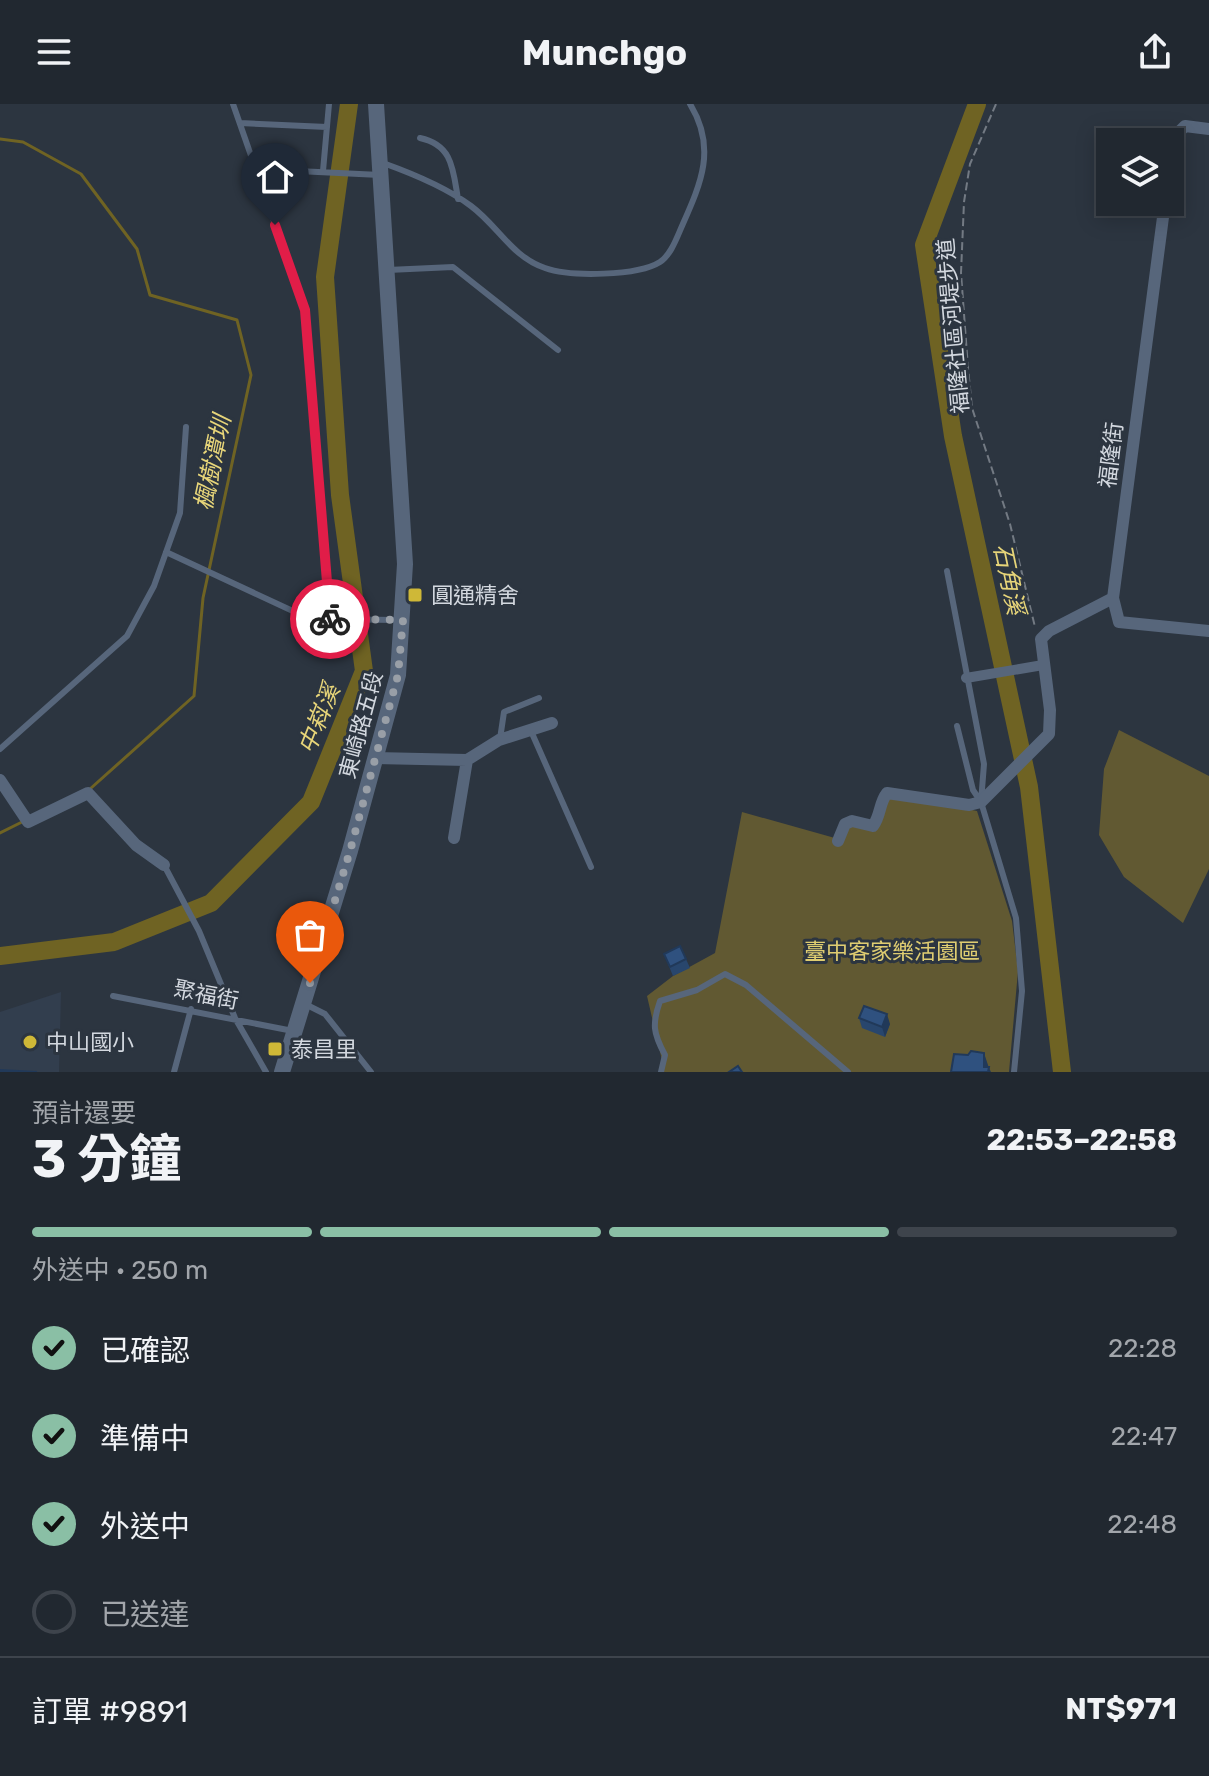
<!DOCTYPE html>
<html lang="zh-TW">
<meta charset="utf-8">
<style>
body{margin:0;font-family:Rubik,"Noto Sans TC",sans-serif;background:#2d343c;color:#f1f3f6;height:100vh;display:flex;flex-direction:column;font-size:30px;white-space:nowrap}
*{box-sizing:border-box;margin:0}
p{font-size:26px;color:#a2a6ab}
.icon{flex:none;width:44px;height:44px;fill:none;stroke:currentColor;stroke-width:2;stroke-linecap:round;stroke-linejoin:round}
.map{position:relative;height:968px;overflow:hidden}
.drawer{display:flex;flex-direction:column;background:#212830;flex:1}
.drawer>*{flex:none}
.tools{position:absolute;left:1096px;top:24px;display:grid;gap:16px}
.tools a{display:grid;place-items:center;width:88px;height:88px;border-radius:0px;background:#212830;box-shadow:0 4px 20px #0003,0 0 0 2px #3e444c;font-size:40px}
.pin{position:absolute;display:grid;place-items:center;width:68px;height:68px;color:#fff;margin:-82px -34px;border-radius:50% 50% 50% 0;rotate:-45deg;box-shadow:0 0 8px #0007}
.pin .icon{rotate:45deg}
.courier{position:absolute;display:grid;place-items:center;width:80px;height:80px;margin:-40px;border:6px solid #e11d48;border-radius:50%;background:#fff;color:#222;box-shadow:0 2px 10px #0007}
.headline em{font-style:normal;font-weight:700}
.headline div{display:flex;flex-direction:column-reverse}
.headline{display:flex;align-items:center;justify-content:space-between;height:136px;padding:0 32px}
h1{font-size:52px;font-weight:700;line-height:60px}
.bar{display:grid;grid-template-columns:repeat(4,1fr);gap:12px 8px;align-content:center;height:96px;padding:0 32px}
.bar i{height:10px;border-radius:6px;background:#3e444c}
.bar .selected{background:#8abfa5}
.bar p{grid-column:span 4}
.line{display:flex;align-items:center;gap:20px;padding:0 32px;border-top:2px solid #3e444c}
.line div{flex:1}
ol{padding:0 32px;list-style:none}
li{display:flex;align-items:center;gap:24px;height:88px}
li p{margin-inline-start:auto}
li .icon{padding:8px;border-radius:50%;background:#8abfa5;color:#111;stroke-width:4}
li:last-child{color:#a2a6ab}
li i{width:44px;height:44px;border:4px solid #3e444c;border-radius:50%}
header{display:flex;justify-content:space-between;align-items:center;height:104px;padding:0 32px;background:#212830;font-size:36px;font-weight:700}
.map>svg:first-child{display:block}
.built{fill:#323e4e}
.green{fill:#615932}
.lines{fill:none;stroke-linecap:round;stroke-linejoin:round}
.stream{stroke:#6f6323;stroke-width:3}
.river{stroke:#6f6323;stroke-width:18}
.path{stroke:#737a83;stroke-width:2;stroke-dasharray:8 4;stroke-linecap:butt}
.service{stroke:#57667b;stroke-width:6}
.pedestrian{stroke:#57667b;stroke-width:10}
.minor{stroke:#57667b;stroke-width:12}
.tertiary{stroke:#57667b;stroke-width:16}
.wall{fill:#28466d}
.shaded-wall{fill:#213959}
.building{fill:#2f517f;stroke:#213959;stroke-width:2}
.done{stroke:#999fa7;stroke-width:8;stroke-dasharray:0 14.4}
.route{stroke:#e11d48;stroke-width:10}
.poi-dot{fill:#cfb837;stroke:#2c3540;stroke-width:3}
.labels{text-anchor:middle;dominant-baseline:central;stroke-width:6;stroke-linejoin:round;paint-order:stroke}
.street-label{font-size:22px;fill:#d3d8df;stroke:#2c3540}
.poi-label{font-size:22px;fill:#d3d8df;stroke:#2c3540;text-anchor:start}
.park-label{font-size:22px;fill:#dfcd71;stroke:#2c3540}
.water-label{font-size:24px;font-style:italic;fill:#e7d579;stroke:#2c3540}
</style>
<header><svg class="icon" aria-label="menu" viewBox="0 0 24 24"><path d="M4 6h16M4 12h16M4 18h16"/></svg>Munchgo<svg class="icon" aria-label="share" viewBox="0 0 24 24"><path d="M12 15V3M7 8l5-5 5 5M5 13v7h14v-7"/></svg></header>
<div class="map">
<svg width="1209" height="968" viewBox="0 0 1209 968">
<rect width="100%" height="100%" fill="#2c3540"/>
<path class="built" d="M61,888l-2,80h-59v-60z"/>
<path class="green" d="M1119,626l90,46v93l-26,54 -59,-46 -25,-42 5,-66z
M888,689l89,18 35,110 6,50 -9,101h-347l2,-3 -17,-73 26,-20 42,-23 27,-141 100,28 9,-16 25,4z"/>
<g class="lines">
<path class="stream" d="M0,35l23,3 58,32 56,75 13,46 87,25 14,55 -48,223 -9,98 -104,93
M0,729l22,-11"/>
<path class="river" d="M977,0l-53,141 29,191 76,351 33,285
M0,852l114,-14 97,-39 100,-101 53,-131 -24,-176 -15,-218 24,-173"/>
<path class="path" d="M996,0l-26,60 -6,38 -3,71 7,95 4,40 38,116 25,103"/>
<path class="service" d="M233,0l72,206 25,309
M240,19l87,4
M420,34c33,7 33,32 38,61
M383,59c28,10 64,25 88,43 27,20 41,51 74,62 25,9 93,8 115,-6 11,-7 17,-25 22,-36 19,-43 35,-78 8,-122
M256,65l124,6
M323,67l6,-67
M388,166l65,-3 105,83
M166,448l144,67 89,1
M947,467l37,193 -3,38 35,116 6,73 -8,81
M957,622l16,64 8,12
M531,627l60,136
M500,635l4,-27 35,-14
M0,645l127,-113 27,-50 26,-73 6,-86
M164,761l35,66 36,87 31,54
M113,892l180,35
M305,900l20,10 46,58
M174,968l17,-63
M661,968l4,-17c-12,-22 -13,-31 -5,-54l37,-11 28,-16 21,11 102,87"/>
<path class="pedestrian" d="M966,574l77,-13"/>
<path class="minor" d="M1170,58l3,-24 12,-12 24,3
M1165,98l-52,396 6,24 90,9
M375,654l92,2 32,-20 53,-17
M0,676l28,42 60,-29 48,52 28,20
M454,734l13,-78
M838,737l7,-17 7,-3 21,5c8,-11 6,-23 14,-33l82,12 12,-3 68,-68 1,-24 -9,-71 8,-8 64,-33"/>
<path class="tertiary" d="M282,968l68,-221 48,-176 7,-111 -29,-460"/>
</g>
<path class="wall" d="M664,850l22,5 4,9 -17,8z
M859,914l31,6 -5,13 -23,-9z"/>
<path class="shaded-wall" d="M887,910l3,10 -5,13 -3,-10z
M984,949l5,15 2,4h-5l-2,-5z"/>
<path class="building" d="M680,842l6,13 -16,8 -6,-13z
M864,902l23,8 -5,13 -23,-9z
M971,947l13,2v14h5l-1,5h-37l3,-18 14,1z
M738,962l4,6h-13z
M0,966l37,2h-37z"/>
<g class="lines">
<path class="done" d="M310,879l40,-132 48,-176 5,-55 -73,-1"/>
<path class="route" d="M275,121l30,85 25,309"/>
</g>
<g class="poi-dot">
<rect x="407" y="483" width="16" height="16" rx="4"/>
<circle cx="30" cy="938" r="8"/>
<rect x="267" y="937" width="16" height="16" rx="4"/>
</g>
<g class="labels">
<g class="street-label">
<text transform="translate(953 222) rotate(-95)">福隆社區河堤步道</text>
<text transform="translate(1111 351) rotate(-83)">福隆街</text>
<text transform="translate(361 621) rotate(-75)">東崎路五段</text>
<text transform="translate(206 891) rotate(11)">聚福街</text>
</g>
<g class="poi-label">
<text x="431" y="491">圓通精舍</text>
<text x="46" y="938">中山國小</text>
<text x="291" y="945">泰昌里</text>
</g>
<g class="park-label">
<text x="892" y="847">臺中客家樂活園區</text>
</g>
<g class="water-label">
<text transform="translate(213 359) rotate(-78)">楓樹潭圳</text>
<text transform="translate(1009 475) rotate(78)">石角溪</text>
<text transform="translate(319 615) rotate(-68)">中嵙溪</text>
</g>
</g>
</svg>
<div class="tools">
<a><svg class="icon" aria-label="layers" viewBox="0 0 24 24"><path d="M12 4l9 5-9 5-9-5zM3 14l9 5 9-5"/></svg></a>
</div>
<div class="pin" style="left:310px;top:879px;background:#ea580c"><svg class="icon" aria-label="bag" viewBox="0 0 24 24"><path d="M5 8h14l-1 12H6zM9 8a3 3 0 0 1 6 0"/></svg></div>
<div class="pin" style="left:275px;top:121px;background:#1f2937"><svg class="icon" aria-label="home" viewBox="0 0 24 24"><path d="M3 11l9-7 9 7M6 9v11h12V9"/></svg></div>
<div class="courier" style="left:330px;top:515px"><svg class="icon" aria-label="bike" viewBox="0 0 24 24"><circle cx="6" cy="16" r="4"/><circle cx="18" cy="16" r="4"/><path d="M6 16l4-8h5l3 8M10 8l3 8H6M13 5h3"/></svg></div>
</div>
<section class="drawer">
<div class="headline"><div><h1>3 分鐘</h1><p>預計還要</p></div><em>22:53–22:58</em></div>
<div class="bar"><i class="selected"></i><i class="selected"></i><i class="selected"></i><i></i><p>外送中 · 250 m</p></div>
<ol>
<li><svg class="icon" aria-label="check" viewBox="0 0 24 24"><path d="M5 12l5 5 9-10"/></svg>已確認<p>22:28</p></li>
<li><svg class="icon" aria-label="check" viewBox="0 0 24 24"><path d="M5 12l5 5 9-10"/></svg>準備中<p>22:47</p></li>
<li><svg class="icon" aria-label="check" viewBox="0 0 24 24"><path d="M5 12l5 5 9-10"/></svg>外送中<p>22:48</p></li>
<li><i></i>已送達</li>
</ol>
<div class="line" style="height:104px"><div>訂單 #9891</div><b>NT$971</b></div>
</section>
